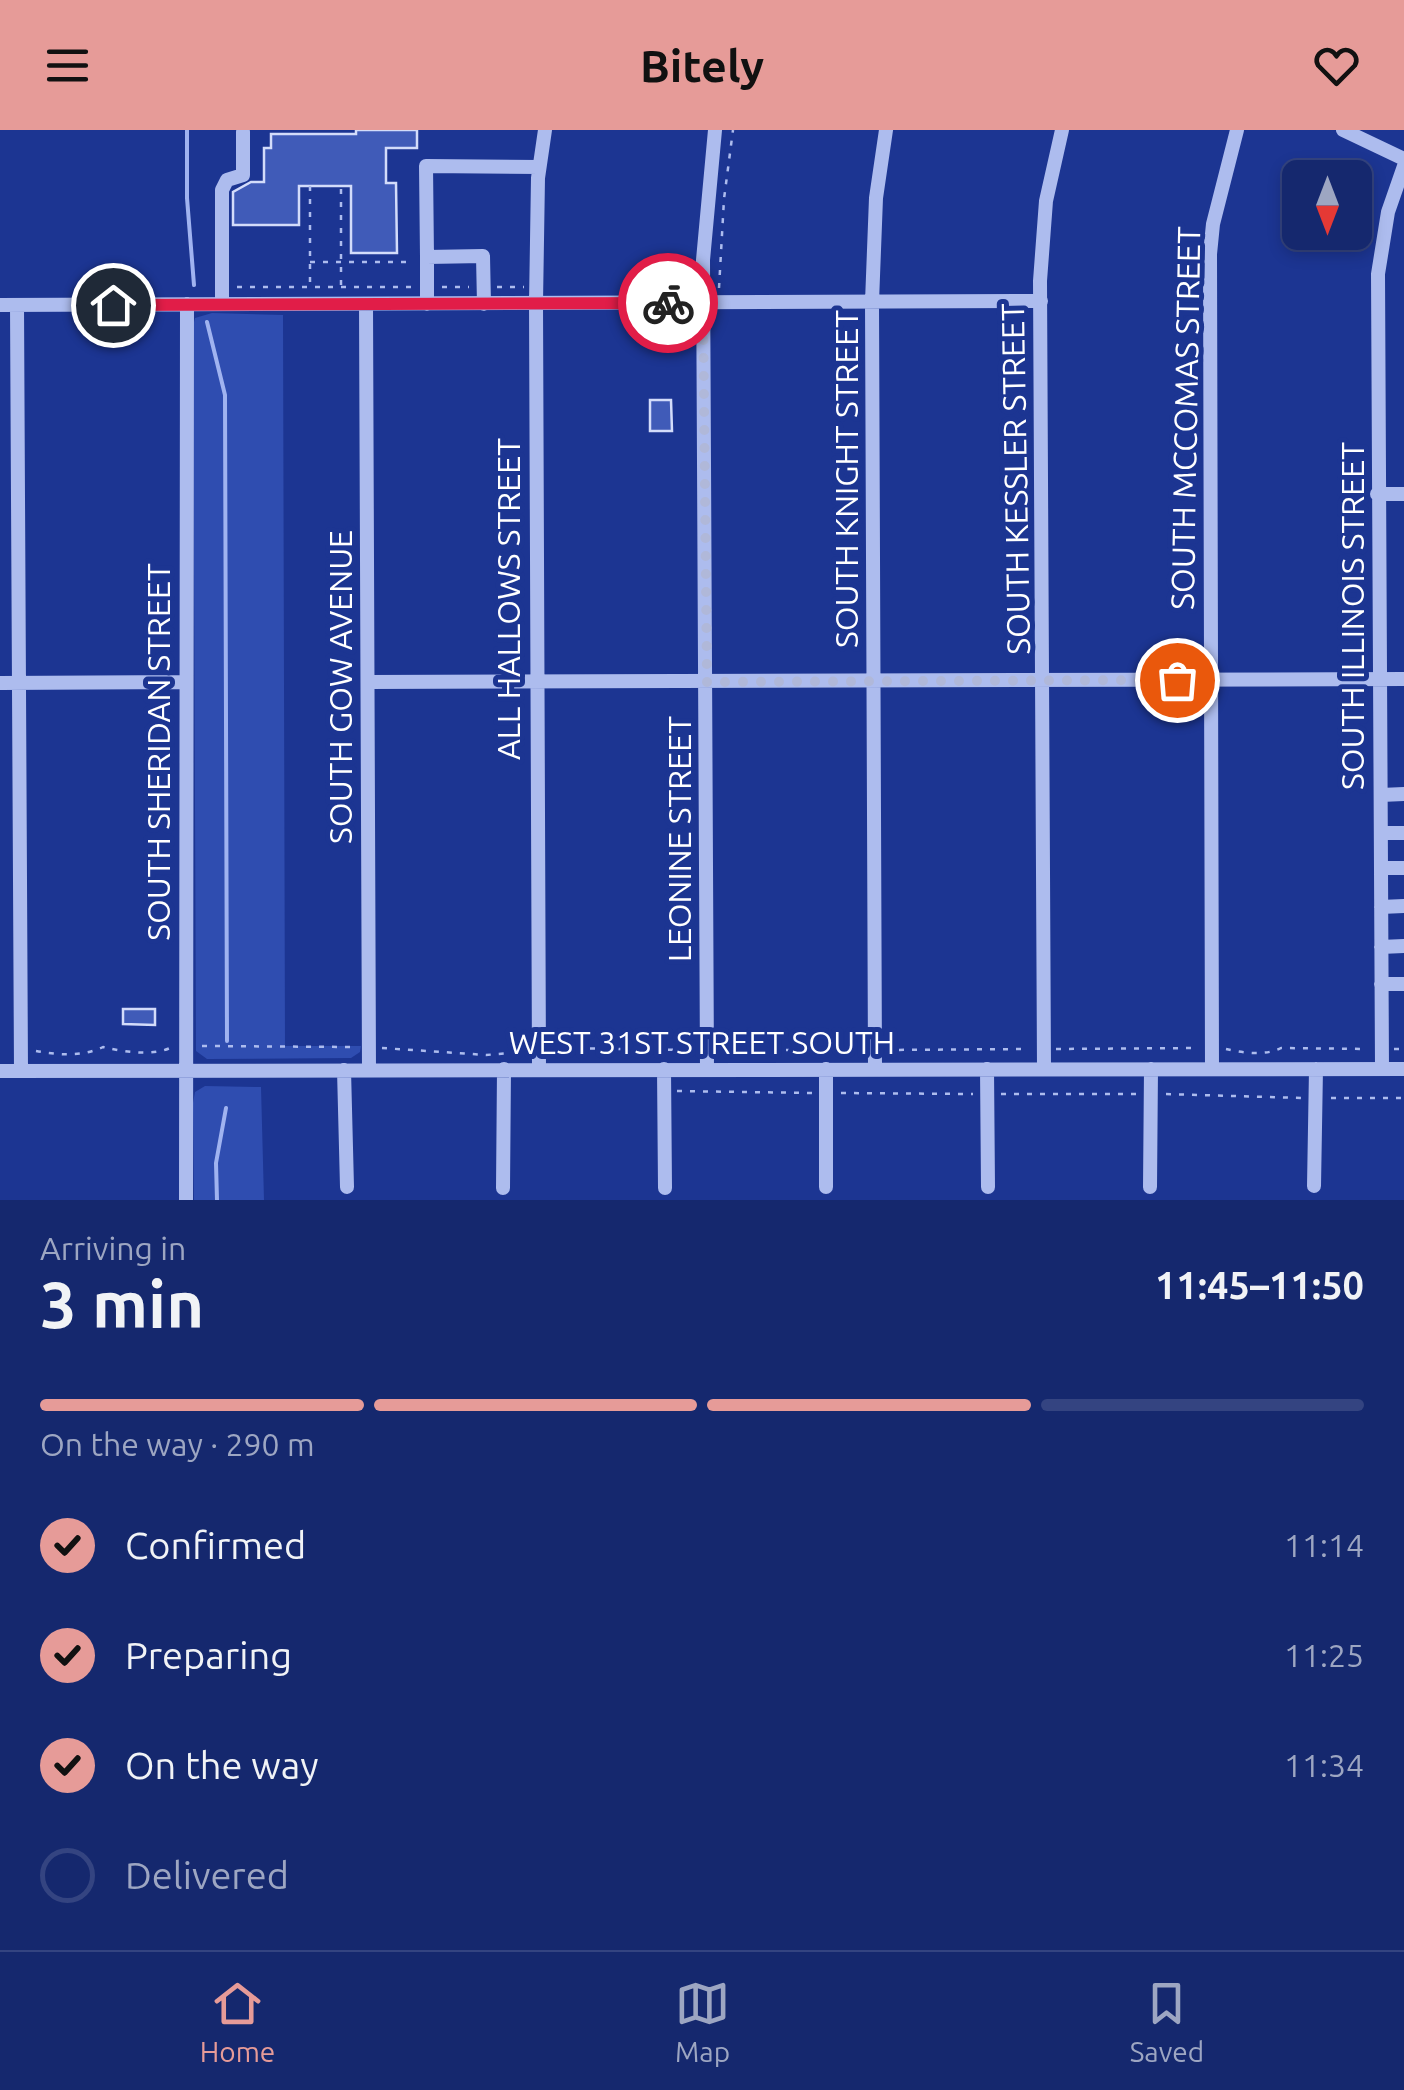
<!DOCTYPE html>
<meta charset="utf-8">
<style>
body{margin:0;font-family:Ubuntu,sans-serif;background:#223476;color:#f1f3f6;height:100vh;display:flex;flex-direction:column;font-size:38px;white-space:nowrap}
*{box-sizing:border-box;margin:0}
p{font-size:32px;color:#9da6c2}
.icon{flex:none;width:55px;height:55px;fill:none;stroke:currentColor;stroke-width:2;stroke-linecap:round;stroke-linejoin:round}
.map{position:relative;height:1070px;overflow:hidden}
.sheet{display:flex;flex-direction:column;background:#15286e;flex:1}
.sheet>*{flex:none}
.needle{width:65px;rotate:180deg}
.controls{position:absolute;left:1282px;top:30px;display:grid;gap:20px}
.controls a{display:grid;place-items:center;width:90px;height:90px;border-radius:15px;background:#15286e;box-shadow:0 5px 15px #0003,0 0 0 2px #344481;font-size:50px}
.pin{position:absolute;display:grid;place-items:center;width:85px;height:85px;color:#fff;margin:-42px;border:5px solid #fff;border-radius:50%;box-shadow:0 2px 10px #0007}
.courier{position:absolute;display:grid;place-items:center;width:100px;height:100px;margin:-50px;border:8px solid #e11d48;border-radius:50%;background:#fff;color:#222;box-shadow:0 2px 12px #0007}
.headline em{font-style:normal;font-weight:700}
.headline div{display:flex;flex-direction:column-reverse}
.headline{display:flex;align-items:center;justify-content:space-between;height:170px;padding:0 40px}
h1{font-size:65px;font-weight:700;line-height:75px}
.bar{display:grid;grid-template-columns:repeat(4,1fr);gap:15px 10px;align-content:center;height:120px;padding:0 40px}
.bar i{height:12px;border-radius:8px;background:#344481}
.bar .selected{background:#e69b98}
.bar p{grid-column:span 4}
ol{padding:0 40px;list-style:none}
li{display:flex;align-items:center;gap:30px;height:110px}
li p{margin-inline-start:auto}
li .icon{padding:10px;border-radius:50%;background:#e69b98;color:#111;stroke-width:4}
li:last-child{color:#9da6c2}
li i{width:55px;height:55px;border:5px solid #344481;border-radius:50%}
header{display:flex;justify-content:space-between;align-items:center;height:130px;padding:0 40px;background:#e69b98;color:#111;font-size:45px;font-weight:700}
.tab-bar{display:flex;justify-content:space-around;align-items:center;height:140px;border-top:2px solid #344481;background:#15286e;font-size:28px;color:#9da6c2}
.tab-bar a{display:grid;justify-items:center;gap:5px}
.tab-bar .selected{color:#e69b98}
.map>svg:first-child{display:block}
.green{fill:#2f4db0}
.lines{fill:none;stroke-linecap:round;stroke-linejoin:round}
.stream{stroke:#a0b3f0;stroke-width:4}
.building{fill:#405bb8;stroke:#d3dcfa;stroke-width:2.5}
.path{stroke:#adbcee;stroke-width:2.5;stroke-dasharray:5 8;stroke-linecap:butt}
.minor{stroke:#adbcee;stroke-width:14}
.done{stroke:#b0b8d9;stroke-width:10;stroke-dasharray:0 18}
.route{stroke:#e11d48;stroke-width:12}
.labels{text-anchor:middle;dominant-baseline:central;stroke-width:10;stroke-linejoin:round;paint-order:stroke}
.street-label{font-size:32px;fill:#fff;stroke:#1c3592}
</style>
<header><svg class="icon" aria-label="menu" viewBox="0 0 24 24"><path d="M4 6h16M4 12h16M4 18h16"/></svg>Bitely<svg class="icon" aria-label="heart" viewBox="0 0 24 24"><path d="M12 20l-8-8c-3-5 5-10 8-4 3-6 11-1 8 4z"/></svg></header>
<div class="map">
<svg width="1404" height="1070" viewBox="0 0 1404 1070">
<rect width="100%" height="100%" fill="#1c3592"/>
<path class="green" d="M212,183l71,2 2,731h76l-1,6 -9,6 -144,1 -11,-8 -3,-725 2,-8z
M205,956l56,1 3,113h-70l-1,-97 2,-11z"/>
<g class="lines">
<path class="stream" d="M187,0v68l7,87
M207,192l18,73 2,646
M217,1070l-1,-37 10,-55"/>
</g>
<path class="building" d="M356,0h61v18h-31v35h10l1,70h-46v-67h-52v39h-66v-33l18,-10h13v-34h7v-14h85z
M650,270h21l1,31h-22z
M123,879h32v16l-32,-1z"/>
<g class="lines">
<path class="path" d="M310,56v99
M310,132h104
M341,155v-99
M237,157h177
M442,157h27
M497,157h27
M719,158l5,-89 9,-69
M202,916l152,1
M382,918l104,7 38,-3
M551,918l142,2
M1056,919l142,-1
M1226,919c17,4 40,7 55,-1l85,1
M1394,919h10
M721,920h142
M886,920l142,-1
M36,921c22,4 47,6 67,-4 22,5 52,10 71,-1
M677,961l136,2
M841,963l132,1
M1001,964h137
M1166,964l137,4
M1331,968h73"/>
<path class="minor" d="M1343,0l61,29
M427,127l-1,-91 113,1
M222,174v-114l5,-10 16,-5v-43
M366,174l3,766
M427,174v-47l56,-1 1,48
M0,175l1041,-4
M17,175l4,766
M1377,364h27
M368,552l1036,-3
M0,553l185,-1
M1381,665l23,-1
M1381,703h23
M1381,738h23
M1381,777l23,-1
M1381,817l23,-1
M1381,854h23
M1382,938l-4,-794 10,-62 16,-46
M539,939l-3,-766 2,-125 7,-48
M664,939l1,119
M707,939l-4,-809 12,-130
M826,939v118
M875,939l-3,-767 4,-104 10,-68
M987,939l1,118
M1044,939l-4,-788 6,-80 16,-71
M1212,939l-2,-815 3,-30 24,-94
M344,940l3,117
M0,941l1404,-2
M1314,1056l2,-117
M1150,1057l1,-118
M503,1058l1,-119
M186,1070l1,-896"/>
</g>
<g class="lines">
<path class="done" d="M668,173h35l4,379 470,-2"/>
<path class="route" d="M113,175l555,-2"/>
</g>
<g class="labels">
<g class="street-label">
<text transform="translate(1185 288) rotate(-89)">SOUTH MCCOMAS STREET</text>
<text transform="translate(846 349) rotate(-90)">SOUTH KNIGHT STREET</text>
<text transform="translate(1015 349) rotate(-91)">SOUTH KESSLER STREET</text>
<text transform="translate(508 469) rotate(-90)">ALL HALLOWS STREET</text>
<text transform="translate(1352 486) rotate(-90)">SOUTH ILLINOIS STREET</text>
<text transform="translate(340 557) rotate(-90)">SOUTH GOW AVENUE</text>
<text transform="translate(158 622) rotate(-90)">SOUTH SHERIDAN STREET</text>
<text transform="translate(679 709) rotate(-90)">LEONINE STREET</text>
<text x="702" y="912">WEST 31ST STREET SOUTH</text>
</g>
</g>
</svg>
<div class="controls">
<a><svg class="needle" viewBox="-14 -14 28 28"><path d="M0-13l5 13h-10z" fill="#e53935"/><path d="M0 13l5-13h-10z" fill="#9da6c2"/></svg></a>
</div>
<div class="pin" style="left:1177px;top:550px;background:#ea580c"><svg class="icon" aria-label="bag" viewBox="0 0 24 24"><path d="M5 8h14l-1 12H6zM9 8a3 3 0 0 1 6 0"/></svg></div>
<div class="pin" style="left:113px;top:175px;background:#1f2937"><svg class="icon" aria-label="home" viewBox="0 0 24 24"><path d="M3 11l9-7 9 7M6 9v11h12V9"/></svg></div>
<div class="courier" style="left:668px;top:173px"><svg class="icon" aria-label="bike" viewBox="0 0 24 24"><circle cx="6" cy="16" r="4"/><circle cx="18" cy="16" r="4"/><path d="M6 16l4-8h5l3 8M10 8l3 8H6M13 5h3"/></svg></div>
</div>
<section class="sheet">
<div class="headline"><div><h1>3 min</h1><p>Arriving in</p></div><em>11:45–11:50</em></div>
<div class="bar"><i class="selected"></i><i class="selected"></i><i class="selected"></i><i></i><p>On the way · 290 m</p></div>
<ol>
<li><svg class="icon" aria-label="check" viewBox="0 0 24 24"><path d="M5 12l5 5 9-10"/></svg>Confirmed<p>11:14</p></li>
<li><svg class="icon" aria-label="check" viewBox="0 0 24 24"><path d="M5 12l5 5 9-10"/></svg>Preparing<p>11:25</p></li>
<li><svg class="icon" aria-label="check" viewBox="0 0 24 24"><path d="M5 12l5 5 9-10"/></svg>On the way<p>11:34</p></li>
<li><i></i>Delivered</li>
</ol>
</section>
<nav class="tab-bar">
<a class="selected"><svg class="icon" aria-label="home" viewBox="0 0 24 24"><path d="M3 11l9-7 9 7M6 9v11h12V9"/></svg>Home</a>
<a><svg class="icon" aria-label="map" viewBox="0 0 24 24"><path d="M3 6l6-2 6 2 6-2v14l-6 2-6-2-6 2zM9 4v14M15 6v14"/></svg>Map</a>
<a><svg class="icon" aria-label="saved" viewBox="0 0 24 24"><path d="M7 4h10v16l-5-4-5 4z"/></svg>Saved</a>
</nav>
